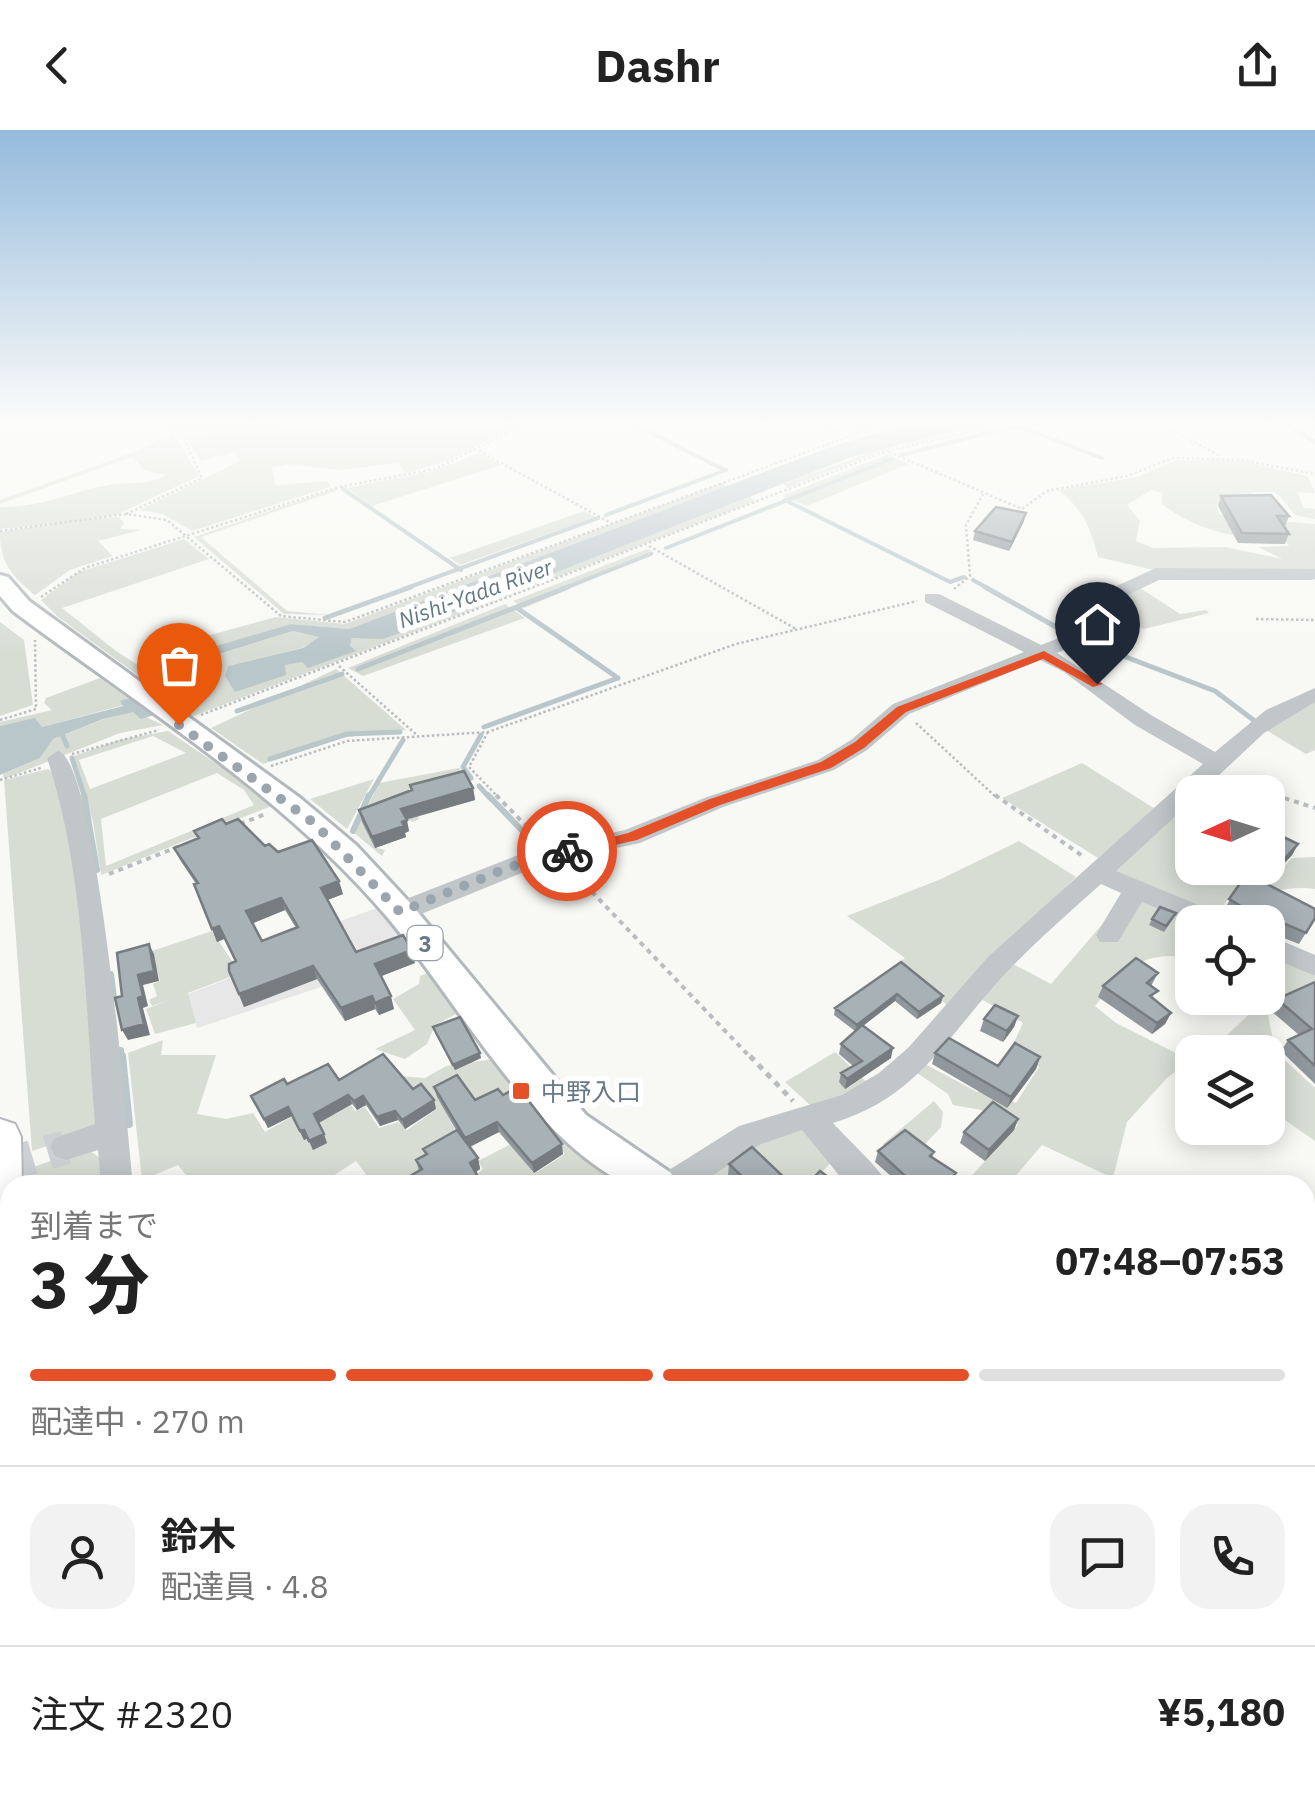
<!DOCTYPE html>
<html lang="ja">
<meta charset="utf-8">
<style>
body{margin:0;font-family:"IBM Plex Sans","Noto Sans JP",sans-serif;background:#f2f2f2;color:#222;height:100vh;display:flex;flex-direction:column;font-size:38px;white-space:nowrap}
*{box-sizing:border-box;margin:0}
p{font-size:32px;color:#767676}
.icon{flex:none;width:55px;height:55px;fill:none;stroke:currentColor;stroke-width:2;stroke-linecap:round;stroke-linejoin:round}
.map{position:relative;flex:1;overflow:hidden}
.details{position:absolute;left:0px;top:1045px;width:1315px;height:620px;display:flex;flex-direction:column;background:#fff;border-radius:30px 30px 0 0;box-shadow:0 5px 25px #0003}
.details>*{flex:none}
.needle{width:65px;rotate:266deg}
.fabs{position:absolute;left:1175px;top:645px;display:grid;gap:20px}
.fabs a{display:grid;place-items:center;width:110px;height:110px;border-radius:20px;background:#fff;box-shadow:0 5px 25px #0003;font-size:50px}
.pin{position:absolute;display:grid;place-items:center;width:85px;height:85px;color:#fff;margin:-102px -42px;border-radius:50% 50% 50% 0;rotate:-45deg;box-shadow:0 0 10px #0007}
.pin .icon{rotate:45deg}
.courier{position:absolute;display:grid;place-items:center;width:100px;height:100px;margin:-50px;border:8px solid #e45129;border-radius:50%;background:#fff;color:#222;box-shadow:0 2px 12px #0007}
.overview em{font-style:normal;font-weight:800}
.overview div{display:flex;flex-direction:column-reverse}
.overview{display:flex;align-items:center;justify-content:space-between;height:170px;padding:0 30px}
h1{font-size:65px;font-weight:800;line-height:75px}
.bar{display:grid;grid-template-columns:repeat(4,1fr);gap:15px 10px;align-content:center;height:120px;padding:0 30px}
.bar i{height:12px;border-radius:8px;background:#e0e0e0}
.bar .current{background:#e45129}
.bar p{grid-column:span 4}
.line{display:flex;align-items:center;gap:25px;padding:0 30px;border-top:2px solid #e0e0e0}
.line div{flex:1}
.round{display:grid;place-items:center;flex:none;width:105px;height:105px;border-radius:30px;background:#f2f2f2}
header{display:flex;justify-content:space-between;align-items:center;height:130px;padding:0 30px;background:#fff;font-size:45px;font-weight:800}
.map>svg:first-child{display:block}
.built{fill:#e6e7e6}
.green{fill:#d8ddd4;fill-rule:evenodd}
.water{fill:#b9c6ca}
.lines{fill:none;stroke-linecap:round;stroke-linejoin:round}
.stream-far3{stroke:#b9c6ca;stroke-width:4}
.stream-far2{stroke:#b9c6ca;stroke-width:5}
.stream-far1{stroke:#b9c6ca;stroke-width:6}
.stream{stroke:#b9c6ca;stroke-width:8}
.minor-tunnel{stroke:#ccd2d4;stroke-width:34;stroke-dasharray:34 16;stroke-linecap:butt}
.major-casing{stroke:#b3b8bc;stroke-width:6}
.highway-casing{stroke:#b5b9bc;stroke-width:4}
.path-far3{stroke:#b9bdc0;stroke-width:2.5;stroke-dasharray:2.5 2.5;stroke-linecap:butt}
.path-far2{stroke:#b9bdc0;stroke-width:4;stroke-dasharray:5 5;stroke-linecap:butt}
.path-far1{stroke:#b9bdc0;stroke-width:5;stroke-dasharray:6 6;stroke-linecap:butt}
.path{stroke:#b9bdc0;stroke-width:6;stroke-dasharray:8 8;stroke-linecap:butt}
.minor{fill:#c1c6c9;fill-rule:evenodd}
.major{fill:#fff;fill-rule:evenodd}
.highway{fill:#fff;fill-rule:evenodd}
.wall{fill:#90989d;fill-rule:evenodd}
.shaded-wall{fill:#767c7f}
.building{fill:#a8b1b6;stroke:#767c7f;stroke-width:2.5;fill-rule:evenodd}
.route{fill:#e45129}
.done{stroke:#9aa5ad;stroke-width:10;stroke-dasharray:0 18}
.poi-dot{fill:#e45129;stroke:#fff;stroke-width:4}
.labels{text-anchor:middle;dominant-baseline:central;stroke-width:10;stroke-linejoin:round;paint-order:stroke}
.far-water-label{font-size:22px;font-style:italic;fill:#637a82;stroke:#fff}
.shield{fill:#fff;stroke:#95a1aa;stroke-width:2.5}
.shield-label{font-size:22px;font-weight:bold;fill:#677986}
.poi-label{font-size:25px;fill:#677986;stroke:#fff;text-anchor:start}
</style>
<header><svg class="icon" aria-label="back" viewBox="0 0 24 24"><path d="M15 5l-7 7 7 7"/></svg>Dashr<svg class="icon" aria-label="share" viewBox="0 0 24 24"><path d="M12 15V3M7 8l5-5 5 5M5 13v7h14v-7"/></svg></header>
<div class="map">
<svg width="1315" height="1665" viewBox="0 0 1315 1665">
<rect width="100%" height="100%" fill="#f8f8f5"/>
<path class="built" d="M380,777l30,38 -54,20 4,9 -163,54 -9,-34 131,-50 -6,-13z"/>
<path class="green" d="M167,291l10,1 -3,12 25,42 -83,39 -41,5 44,-3 5,6 -4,6 21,1 -43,11 15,15 -43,14 -35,25c-24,-19 -35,-33 -35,-63l69,-10 -69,7v-22c45,0 63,-13 103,-21 22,-5 43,1 63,-11l-20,-4 -14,-14 -132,47v-4l134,-48 36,-18 3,-10z
M341,291h185l-81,41 -40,11 -7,-10 -59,7 -51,-6 -16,3 3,18 53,-4 2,6 -138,44 -29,-17 -23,-4 100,-49 -6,-9 -33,9 -18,-28 102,-3z
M986,291h20l-115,27 -113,43 9,-4 -4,-3 119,-43z
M479,323l22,12 -129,41 -25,-18 86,-17z
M889,324l19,10 -101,42 -25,-10z
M1177,330l62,1 69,15 7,17 -18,-1 7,16 11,1v10l-20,-4 -19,-23h-25l4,11 -39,2 4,10 21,1 7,20c-29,0 -63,-14 -86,-32v-11l-11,-3 -24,15 13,16 -4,20 17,7 72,-1 58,12 -25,-12 31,-1 -12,-20 13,-4 25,2v46h-161l-56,-13c-7,-28 -16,-50 -40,-67l79,-13z
M722,353l5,3 -378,143 -58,-5 -82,27 -34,33 -8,-11 -24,6 -85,-62 -17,-17 38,-28 105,-33 25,20 -147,49 54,43 31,20 18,-6 27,-25 84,-23 69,7z
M336,358l3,2 -138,47 86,74 44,4 -47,-1 -90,-77z
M749,367l7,4 -565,216 -11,-9 18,-6 3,-27 21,-22 71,-22 27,6 -18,11 -74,18 -3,10 11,16 48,-27 66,-19 2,-8 59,-9z
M584,381l11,6 -135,48 -10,-7z
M647,419l8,4 -131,55 -11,-7z
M1137,456l43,28 26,-4 3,3 -65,16 -50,-21z
M505,474l20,14 -162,58 -15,-8z
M0,492l24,18 9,65 -33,11z
M336,539l70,61 -75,9 -68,25 -52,-36z
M100,548l28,20 -4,7 -82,22 -7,-8 -35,7v-4l52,-12 -8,-7 2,-5z
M1315,570v50l-9,4 -40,-24z
M133,581l30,14 -43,8 -116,46 -1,-5 37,-16 12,-19 52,-20z
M168,601l108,73 -175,71 -8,-53 -19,-66 45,-16zM153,606l33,17 -96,36 -11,-29zM217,643l27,17 10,15 -148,61 -5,-47z
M1082,633l75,47 -59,48 -96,-60z
M459,638l10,12 -60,16 10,23 -6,3 -8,-4 -43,1 15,29 8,2 -3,6 -28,-23 25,-50z
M48,639l10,8 13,48 32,292 -15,16 -56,18 -28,-371z
M374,649l-27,50 -37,-30z
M1188,674l4,2v62h47l28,17 25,-27 23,-1v32c-27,-5 -52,9 -80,0l-17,24 20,9h-10l-108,-45 -9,-11z
M1019,711l57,36 -129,128 -49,-41 7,-6 -58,-42 94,-37z
M1129,763l63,29v36c-51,-9 -67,12 -97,48l21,17 74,37 -23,18 -40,44 -14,56 -71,-33 -34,40 -43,-2 53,-58 -19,-12 -46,-8 -5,-11 -31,-21 10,-8 50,27 7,-5 32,16 23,-36 -29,-16 13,-28 -42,-24 32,-35 38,20z
M212,801l20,30 8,-3 16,9 -68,26 8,30 -41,11 -9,-25 23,-9 -17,6 -3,-6 8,-4 -4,-12 7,-3 -8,-30z
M1268,823l47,23v11l-48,22 8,42 40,37v53l-47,-33v-56h-59l49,-46 -8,-8h18z
M430,842l26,42 -21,11 -8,19 -22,15 -30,-10 40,-19 -22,-31 26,-15 1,-8z
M163,910l-2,15h55l-19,59 29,5 27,-6 12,19 75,-43 15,22 10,-4 14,21 19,-6 9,8 30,-21 -13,-17 -12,8 -12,-24 25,2 21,-12 48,-7 23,30 -68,29 15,29 7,-2 5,9 -48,11 -10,6 9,14h-53l-18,-24 -37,24h-125l-16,-20 -36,15 -14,-127z
M835,922l36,34 -60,20 -26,-24z
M934,971l9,11 -2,15 -28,30 -15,1 -15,-14z
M809,994l29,31 -28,30h-31l-50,-11 10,11h-33l-8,-4 48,-35z
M554,999l61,56h-129l-8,-11 5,-5 -5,-8 33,-17 23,30 31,-20 -19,-22z
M83,1019c20,6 23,16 24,36h-72l-1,-18z
M1305,1557l10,6v102h-344l4,-10h330z
M350,1655h121l13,10h-107z"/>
<path class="water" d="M917,291h69l-137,37 -438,171 -28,10 -31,-1 -2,8 6,5 -48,17 -6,-6 -17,3 1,10 -51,17 -10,-16 3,-10 75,-18 16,-11 -26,-6 -71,22 -21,22 -3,27 -57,17 -8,-7 -30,7 -50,20 -13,19 -40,17v-49l35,-8 7,9 81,-21 -3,-5 61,-19 29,-34 81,-24 58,5 476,-180z"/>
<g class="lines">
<path class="stream-far3" d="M627,291l98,49
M1282,291l33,21
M1024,298l78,30
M902,325l97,-25 58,-9
M343,359l118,81
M785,370l165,82 14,-5
M606,385l120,-45
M666,418l226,-89
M973,450l16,9
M404,459l194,-71
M562,459l89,-35"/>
<path class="stream-far2" d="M985,457l87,49
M517,478l101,70
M325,488l86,-31
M1084,511l131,50 41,31
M358,539l210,-82
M237,581l105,-37
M484,597l134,-49
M61,602l6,14
M72,628l13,40
M270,629l77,-25 53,-2
M471,648l-8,-11 18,-32
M479,656l11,12
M368,668l35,-58"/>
<path class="stream-far1" d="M84,665l13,75
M488,665l49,51
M353,701l16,-36
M111,844l3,24
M121,920l1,9"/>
<path class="stream" d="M122,926l7,68"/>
<path class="minor-tunnel" d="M0,1037l66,-20"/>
<defs>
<path id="major" d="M0,445l8,2 21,24 271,197 56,47 55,59 175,211 85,58 5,12c-15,0 -39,4 -52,-2 -95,-49 -168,-183 -236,-265 -103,-122 -248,-212 -375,-307l-13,-15z
M1305,1427l10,4v53l-10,-4z"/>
<path id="highway" d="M0,989l15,5 6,13 1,48h-12v565l-10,4z"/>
</defs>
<use href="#major" class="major-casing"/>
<use href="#highway" class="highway-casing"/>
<path class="path-far3" d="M815,291l27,13
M1155,291l65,35
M288,298l40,-7
M479,321l132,72
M889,322l133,57 25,-18 80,-15 46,-18 68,2 74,14
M126,384l76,-36 -19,-41
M0,401l126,-17 41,6 114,96 64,6 546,-201
M649,416l147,83
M954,459l16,-13 -4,-51 17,-31
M41,467l44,-29 254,-81 96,-18 96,-48
M1256,489l59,1
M339,536l79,70
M201,585l686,-264 131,-30
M0,590l36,-11 -1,-69
M916,593l81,75
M488,602l-19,35 30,31
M72,624l87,-24
M271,636l76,-25 141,-9 248,-88 181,-43
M0,650l41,-12
M1229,650l54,18"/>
<path class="path-far2" d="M496,665l43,44
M995,665l89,62
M1275,665l40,13
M240,694l28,-11
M571,740l181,189
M109,744l71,-28"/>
<path class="path-far1" d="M750,926l43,45"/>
<path class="path" d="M192,1665l5,-10"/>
<path class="minor" d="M173,291h105l1,1 -8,5 -92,2 -5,-2z
M1156,438l159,1v10l-4,1h-152l-65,31 -5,29 -32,13 94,62 64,37 51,-42 49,-22v14l-51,31 -63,59h-9v9l-76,70 107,44 4,7 -35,1 -50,-21 -24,40h-18l-4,-7 25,-42 -20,-9c-37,33 -74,65 -107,102 -52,59 -81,113 -161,137 14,16 48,46 55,62h-41l-45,-55 -41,14 -63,41h-41l4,-10 78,-49 103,-31 37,-22 30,-26 79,-90 215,-193 -68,-39 -71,-53 -24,-12 -131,54 -42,36 -33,20 -111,37 -83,36 -94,20 -137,56h-18l-4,-7 4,-7 140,-55 94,-20 82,-33 111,-37 33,-20 42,-36 131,-52 -99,-50v-8h14l102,51 31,-12 5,-29z
M58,621c40,10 69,380 75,434h-32l-3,-35 -32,10 -11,-4 -5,-9 5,-9 40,-14c-10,-121 -10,-250 -48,-366z
M1268,805l47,20v21l-47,-20z
M1305,1207l10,2v36l-10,-2z
M80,1655h46v10h-46z"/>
<use href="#major" class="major"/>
<use href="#highway" class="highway"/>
</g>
<path class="wall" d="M1221,366l68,20 -4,11 4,7 -4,10 -47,-1 -20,-37z
M1024,391l-15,30 -36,-11 2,-9z
M410,655l63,3 2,12 -69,20 3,11 -4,2 1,4 -31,11 -13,-26 -3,-12 52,-19z
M226,694l39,22 13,6 65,42 -16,6 29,52 59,11 -34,13 13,33 -15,6 -4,-6 -30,12 -28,-42 -73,28 -15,-36 6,-9 -11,-23 -7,3 -21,-58 -16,-24 -6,-12 23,-10 -3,-7zM285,780l11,18 -34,13 -9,-18z
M1298,714l-6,11 -26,28 49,35 -16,26 -31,-12v-10h-25l-20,-11 24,-38 -5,-3 1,-2h25z
M1152,789h21l-9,13 -15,-7z
M901,832l42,34 -2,7 -24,16 -22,-18 -32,25 28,32 -46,31 -6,-7 2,-9 12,-7 -14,-12 2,-10 14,-13 -21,-16 1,-7z
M1158,843l-7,13 3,14 17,13 -6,11 -13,10 -54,-37 5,-11z
M1315,852v102l-34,-33 7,-11 11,-5 -29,-25 7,-11z
M1018,886l-4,11 -11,15 -23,-11 4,-12z
M433,897l48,31 -26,12 -20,-38z
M935,923l63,13 42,-9 -4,12 -29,39 -75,-44z
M339,950l74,9 21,11 2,9 -31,20 -7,-9 -18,6 -14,-21 -9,5 -5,-6 -33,19 8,20 -14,7 -5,-12 -4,2 -12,-24 -24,12 -17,-32 36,-12z
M434,957l41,13 28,-5 60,59 -29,19 -35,-41 -29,15 8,11 2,11 -4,3 -57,-1 -3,-11 9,-5 -2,-6 33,-19 -19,-33z
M1018,989l-4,11 -29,31 -25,-18 4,-11z
M878,1021l56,1 -2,5 24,16 -5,12h-50l-26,-23z
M729,1034l63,21h-53l-11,-10z
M1307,1482l8,7v70l-10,-8v-68z"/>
<path class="shaded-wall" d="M1026,383l-2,8 -15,30 3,-9z
M473,658l2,12 -72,20 -2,-11z
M407,690l2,11 -4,2 1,4 -31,11 -3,-11z
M1298,714l-6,11 -35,38 6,-11z
M339,751l4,13 -18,7 -4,-13z
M281,768l4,12 -34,14 -5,-13z
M1276,790l-7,12h-1v-10z
M219,796l5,13 -7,3 -5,-13z
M149,814l5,10 5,27 -16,4 5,21 -5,2 7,27 -22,5 -6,-10 16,-32v-23z
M412,820l3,13 -36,14 -4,-13z
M313,836l4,13 -73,28 -5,-13z
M897,864l-2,7 -40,31 2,-7z
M372,866l3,13 -30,12 -4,-13z
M391,866l3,13 -15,6 -4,-12z
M943,866l-2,7 -24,16 2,-7z
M1171,883l-6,11 -13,10 5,-11z
M1018,886l-4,11 -11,15 4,-11z
M893,918l-2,10 -46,31 2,-10z
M480,923l1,5 -26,12 -2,-5z
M1040,927l-4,12 -29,39 4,-11z
M348,965l4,9 -34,19 -4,-9z
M363,966l3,9 -9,5 -3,-9z
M434,970l2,9 -31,20 -3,-9z
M288,977l4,9 -24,12 -4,-9z
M395,981l3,9 -18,6 -3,-9z
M1018,989l-4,11 -29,31 4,-11z
M497,992l2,10 -32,16 -2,-10z
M304,1000l4,8 -4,2 -4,-9z
M324,1004l3,9 -14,7 -4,-9z
M562,1014l1,10 -29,19 -2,-10z
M478,1028l2,11 -8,5 -2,-11z"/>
<path class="building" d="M1271,365l18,21h-12l12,18 -47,-1 -21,-37z
M996,377l30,6 -14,29 -37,-11z
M464,641l9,17 -72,21 6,11 -5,2 2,4 -32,11 -13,-27 53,-20 -2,-5z
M222,689l4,5 12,-5 27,27 4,-2 9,8 34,-12 27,41 -18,7 35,64 47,-17 9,15 -37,14 16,32 -16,7 -3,-7 -31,12 -28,-42 -74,28 -10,-23v-7l7,-3 -17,-35 -7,3 -18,-45 4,-1 -24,-35 25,-10 -5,-7zM281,768l17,29 -36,14 -16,-30z
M1273,702l25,12 -35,38 52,27v9l-9,15 -30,-13 -8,2 -39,-23 22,-31h17v-31z
M1160,777l16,6 -10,13 -14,-7z
M149,814l5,27 -16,4 5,21 -5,2 6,26 -22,6 -7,-32 7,-2 -5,-43z
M1136,828l22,15 -11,10 11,8 -8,5 21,17 -14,10 -54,-37z
M901,832l42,34 -24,16 -22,-18 -40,31 -22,-17z
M1315,852v84l-27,-26 24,-11 -35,-30z
M995,875l23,11 -11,15 -23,-12z
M460,887l20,36 -27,12 -20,-38z
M862,895l31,23 -46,31 -6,-6 21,-12 -21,-17z
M949,908l49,28 17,-23 25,14 -29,40 -76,-44z
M383,924l30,35 8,-5 13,16 -32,20 -7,-9 -18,6 -14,-21 -9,5 -6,-6 -34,19 10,20 -15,7 -5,-11 -4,1 -12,-24 -24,12 -13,-23 33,-17 3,5 41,-20 11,16z
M457,945l18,25 23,-11 5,6 15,-8 44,57 -30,19 -35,-41 -32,16 -31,-51z
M993,972l25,17 -29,31 -25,-18z
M457,1000l21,28 -8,5 13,22h-88l27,-16 -6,-9 11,-6 -4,-5z
M905,1000l29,22 -4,4 26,17 -11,12h-30l-37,-34z
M752,1017l40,38h-41l-22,-21z
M820,1041l19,14h-32z
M1307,1482l8,7v57l-10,-8v-52z"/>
<linearGradient id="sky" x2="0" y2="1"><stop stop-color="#95bbdc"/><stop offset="0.56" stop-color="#fcfcfa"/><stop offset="1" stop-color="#fcfcfa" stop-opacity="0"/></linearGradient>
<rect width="1315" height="524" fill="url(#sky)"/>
<path class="route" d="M1044,521l59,33 -10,3 -50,-28 -137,53 -42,36 -33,20 -111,37 -83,35 -70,16 -8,-5 69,-18 82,-34 111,-37 34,-20 42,-35z"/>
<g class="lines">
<path class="done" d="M179,595l135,98 86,89 110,-45 57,-16"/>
</g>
<rect class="poi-dot" x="511" y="951" width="20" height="20" rx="5"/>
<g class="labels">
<g class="far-water-label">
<text transform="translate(475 463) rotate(-20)">Nishi-Yada River</text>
</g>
<rect class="shield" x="407.5" y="796" width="35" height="34" rx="8"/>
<g class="shield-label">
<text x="425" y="813">3</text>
</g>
<g class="poi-label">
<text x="541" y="961">中野入口</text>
</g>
</g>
</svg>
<div class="fabs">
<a><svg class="needle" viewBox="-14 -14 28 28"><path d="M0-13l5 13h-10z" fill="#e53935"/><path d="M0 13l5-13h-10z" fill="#767676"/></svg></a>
<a><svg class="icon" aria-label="locate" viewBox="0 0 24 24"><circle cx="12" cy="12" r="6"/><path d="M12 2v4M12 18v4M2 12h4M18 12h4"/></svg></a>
<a><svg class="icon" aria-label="layers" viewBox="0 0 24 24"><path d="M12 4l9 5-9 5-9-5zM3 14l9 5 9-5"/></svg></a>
</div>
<div class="pin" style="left:179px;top:595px;background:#ea580c"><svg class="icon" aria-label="bag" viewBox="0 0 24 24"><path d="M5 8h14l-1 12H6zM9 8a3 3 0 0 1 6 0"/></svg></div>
<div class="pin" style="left:1097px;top:554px;background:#1f2937"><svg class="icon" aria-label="home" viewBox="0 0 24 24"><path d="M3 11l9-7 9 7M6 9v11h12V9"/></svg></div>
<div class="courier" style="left:567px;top:721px"><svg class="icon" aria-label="bike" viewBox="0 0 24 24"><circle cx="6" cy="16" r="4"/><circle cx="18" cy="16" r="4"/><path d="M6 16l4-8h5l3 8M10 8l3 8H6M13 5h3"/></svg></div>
<section class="details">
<div class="overview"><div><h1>3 分</h1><p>到着まで</p></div><em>07:48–07:53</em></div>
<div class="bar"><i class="current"></i><i class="current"></i><i class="current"></i><i></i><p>配達中 · 270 m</p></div>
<div class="line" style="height:180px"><a class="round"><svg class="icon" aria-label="person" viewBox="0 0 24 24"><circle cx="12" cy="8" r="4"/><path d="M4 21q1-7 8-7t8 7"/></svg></a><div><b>鈴木</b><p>配達員 · 4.8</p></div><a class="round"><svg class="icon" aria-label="chat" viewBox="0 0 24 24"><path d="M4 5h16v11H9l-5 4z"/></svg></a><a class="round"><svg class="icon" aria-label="phone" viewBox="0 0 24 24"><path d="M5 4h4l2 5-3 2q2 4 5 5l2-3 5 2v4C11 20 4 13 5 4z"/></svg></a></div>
<div class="line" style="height:130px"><div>注文 #2320</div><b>¥5,180</b></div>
</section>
</div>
